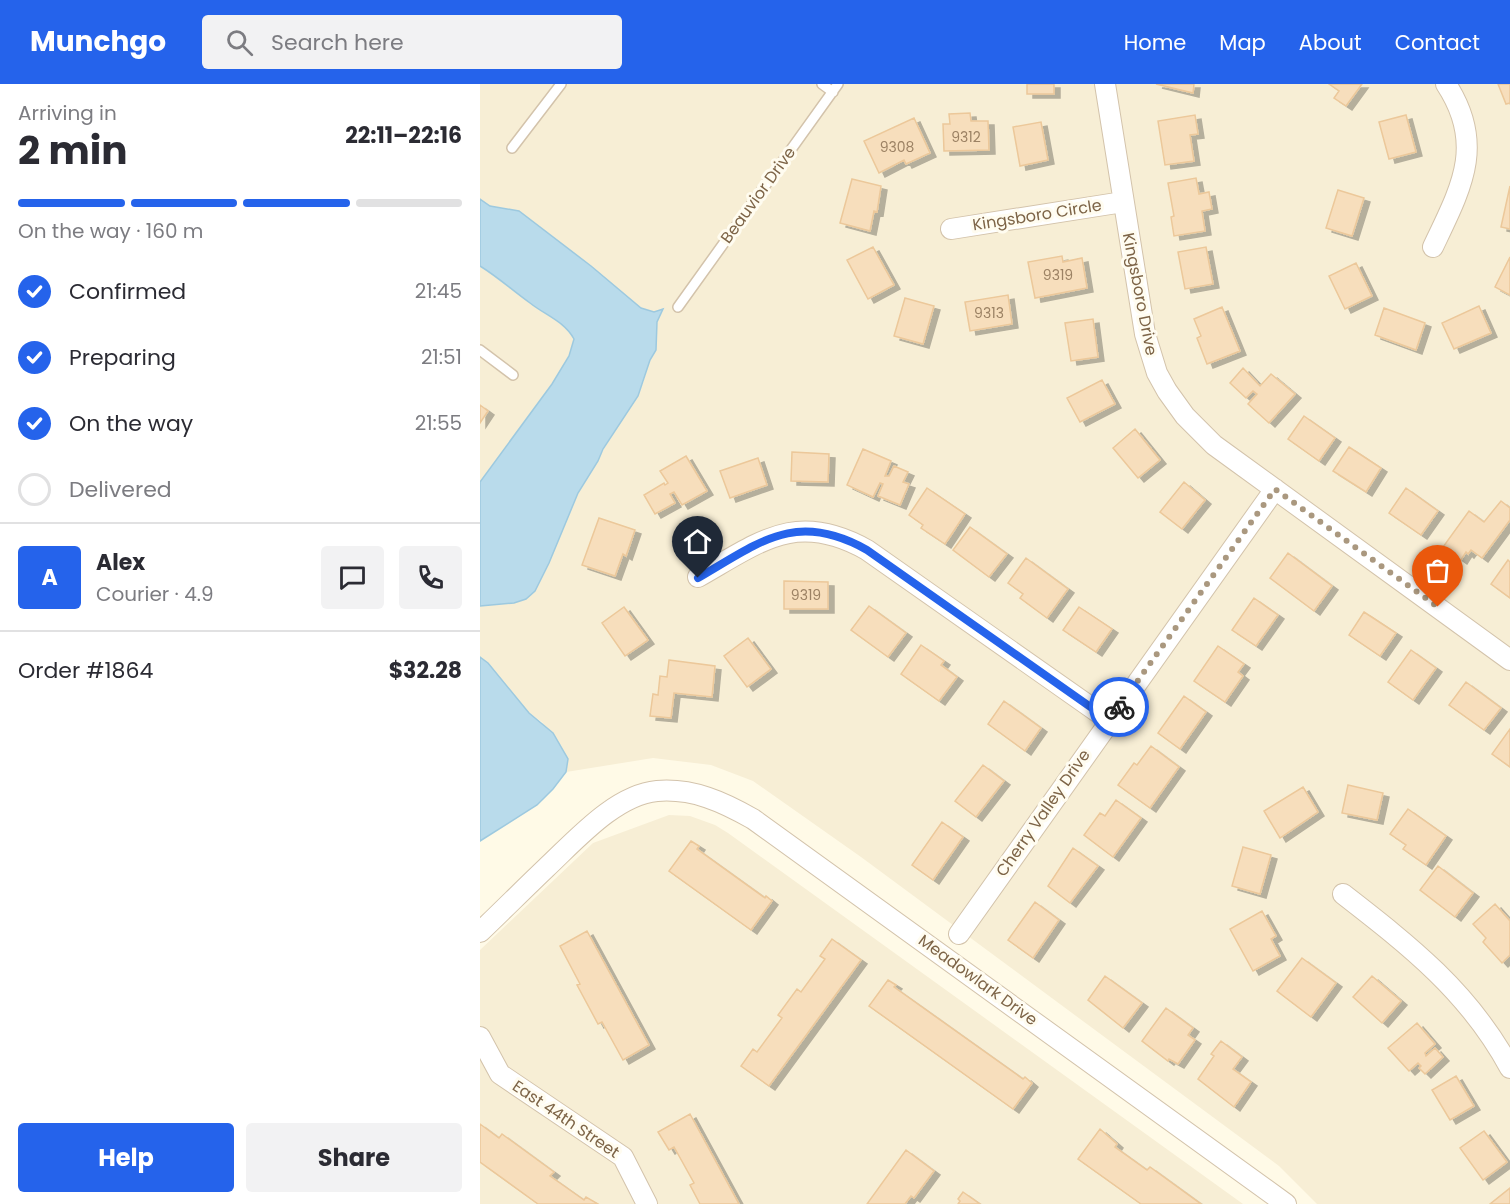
<!DOCTYPE html>
<meta charset="utf-8">
<style>
body{margin:0;font-family:Poppins,sans-serif;background:#f2f2f3;color:#2b2b33;height:100vh;display:flex;flex-direction:column;font-size:22px;white-space:nowrap}
*{box-sizing:border-box;margin:0}
p{font-size:20px;color:#7c7c81}
.icon{flex:none;width:33px;height:33px;fill:none;stroke:currentColor;stroke-width:2;stroke-linecap:round;stroke-linejoin:round}
.map{position:relative;flex:1;overflow:hidden}
.panel{display:flex;flex-direction:column;background:#fff;width:480px}
.panel>*{flex:none}
.pin{position:absolute;display:grid;place-items:center;width:51px;height:51px;color:#fff;margin:-62px -26px;border-radius:50% 50% 50% 0;rotate:-45deg;box-shadow:0 0 6px #0007}
.pin .icon{rotate:45deg}
.courier{position:absolute;display:grid;place-items:center;width:60px;height:60px;margin:-30px;border:4px solid #2563eb;border-radius:50%;background:#fff;color:#222;box-shadow:0 2px 8px #0007}
.overview em{font-style:normal;font-weight:700}
.overview div{display:flex;flex-direction:column-reverse}
.overview{display:flex;align-items:center;justify-content:space-between;height:102px;padding:0 18px}
h1{font-size:39px;font-weight:700;line-height:45px}
.bar{display:grid;grid-template-columns:repeat(4,1fr);gap:9px 6px;align-content:center;height:72px;padding:0 18px}
.bar i{height:8px;border-radius:4px;background:#e1e1e2}
.bar .on{background:#2563eb}
.bar p{grid-column:span 4}
.line{display:flex;align-items:center;gap:15px;padding:0 18px;border-top:2px solid #e1e1e2}
.line div{flex:1}
.round{display:grid;place-items:center;flex:none;width:63px;height:63px;border-radius:6px;background:#f2f2f3}
ol{padding:0 18px;list-style:none}
li{display:flex;align-items:center;gap:18px;height:66px}
li p{margin-inline-start:auto}
li .icon{padding:6px;border-radius:50%;background:#2563eb;color:#fff;stroke-width:4}
li:last-child{color:#7c7c81}
li i{width:33px;height:33px;border:3px solid #e1e1e2;border-radius:50%}
.action{display:flex;gap:12px;margin-top:auto;padding:12px 18px}
.action a{flex:1;height:69px;border-radius:6px;background:#2563eb;color:#fff;font-size:24px;font-weight:700;line-height:69px;text-align:center}
.action a+a{background:#f2f2f3;color:#2b2b33}
header{display:flex;align-items:center;gap:36px;box-sizing:border-box;height:84px;padding:0 30px;background:#2563eb;color:#fff}
header strong{font-size:28px}
nav{display:flex;gap:33px;margin-inline-start:auto;font-size:21px}
.search{width:420px;height:54px;background:#f2f2f3;display:flex;align-items:center;gap:15px;box-sizing:border-box;padding:0 21px;border-radius:6px;color:#7c7c81;font-size:22px}
main{display:flex;flex:1;min-height:0}
.map>svg:first-child{display:block}
.residential{fill:#f7eed5}
.water{fill:#b9dbeb;stroke:#9dc9df;stroke-width:1.5}
.building{fill:#f7debc;stroke:#ecc89a;stroke-width:1.5;filter:url(#shadow)}
.lines{fill:none;stroke-linecap:round;stroke-linejoin:round}
.lane-casing{stroke:#d3c3ab;stroke-width:12}
.street-casing{stroke:#d3c3ab;stroke-width:22}
.lane{stroke:#fff;stroke-width:9}
.street{stroke:#fff;stroke-width:20}
.done{stroke:#aa987f;stroke-width:6;stroke-dasharray:0 10.8}
.route{stroke:#2563eb;stroke-width:8}
.labels{text-anchor:middle;dominant-baseline:central;stroke-width:6;stroke-linejoin:round;paint-order:stroke}
.number-label{font-size:14px;fill:#9c8264}
.street-label{font-size:16px;fill:#7d6447;stroke:#fffcf0}
</style>
<header>
<strong>Munchgo</strong>
<div class="search"><svg class="icon" aria-label="search" viewBox="0 0 24 24"><circle cx="10" cy="10" r="6"/><path d="M15 15l6 6"/></svg>Search here</div>
<nav><a>Home</a><a>Map</a><a>About</a><a>Contact</a></nav>
</header>
<main>
<section class="panel">
<div class="overview"><div><h1>2 min</h1><p>Arriving in</p></div><em>22:11–22:16</em></div>
<div class="bar"><i class="on"></i><i class="on"></i><i class="on"></i><i></i><p>On the way · 160 m</p></div>
<ol>
<li><svg class="icon" aria-label="check" viewBox="0 0 24 24"><path d="M5 12l5 5 9-10"/></svg>Confirmed<p>21:45</p></li>
<li><svg class="icon" aria-label="check" viewBox="0 0 24 24"><path d="M5 12l5 5 9-10"/></svg>Preparing<p>21:51</p></li>
<li><svg class="icon" aria-label="check" viewBox="0 0 24 24"><path d="M5 12l5 5 9-10"/></svg>On the way<p>21:55</p></li>
<li><i></i>Delivered</li>
</ol>
<div class="line" style="height:108px"><b class="round" style="background:#2563eb;color:#fff">A</b><div><b>Alex</b><p>Courier · 4.9</p></div><a class="round"><svg class="icon" aria-label="chat" viewBox="0 0 24 24"><path d="M4 5h16v11H9l-5 4z"/></svg></a><a class="round"><svg class="icon" aria-label="phone" viewBox="0 0 24 24"><path d="M5 4h4l2 5-3 2q2 4 5 5l2-3 5 2v4C11 20 4 13 5 4z"/></svg></a></div>
<div class="line" style="height:78px"><div>Order #1864</div><b>$32.28</b></div>
<div class="action"><a>Help</a><a>Share</a></div>
</section>
<div class="map">
<svg width="1030" height="1120" viewBox="0 0 1030 1120">
<defs>
<filter id="shadow"><feDropShadow dx="6" dy="4" stdDeviation="0" flood-color="#0004"/></filter>
</defs>
<rect width="100%" height="100%" fill="#fffae7"/>
<path class="residential" d="M0,0h1030v1120h-193l-38,-38 -418,-309 -108,-76 -42,-16 -58,-7 -87,14 2,-13 -26,-37 -13,-9 -41,-50 -8,-6v-51l34,-3 12,-4 9,-8 14,-28 29,-70 65,-110 7,-23 6,-10 1,-28 6,-13 -9,3 -13,-4 -50,-42 -72,-55 -29,-5 -10,-7z
M0,182l73,52 17,14 4,6 -5,18 -17,28 -72,98z
M189,731l21,1 25,9 13,8 515,371h-763v-254l113,-107z"/>
<path class="water" d="M0,115l10,7 29,5 72,55 50,42 13,4 9,-3 -6,13 -1,28 -6,10 -12,36 -35,53 -5,12 -20,32 -29,70 -14,28 -9,8 -12,4 -34,3v-124l72,-98 17,-28 5,-17c-10,-18 -29,-24 -44,-36 -17,-12 -32,-26 -50,-37z
M0,573l8,6 41,50 24,20 15,26 -2,13 -13,17 -16,16 -57,36z"/>
<path class="building" d="M547,0h27v10h-27z
M676,0h38l-1,9z
M849,0h33l-16,22 -12,-8 5,-7z
M1018,0h12v19l-4,1z
M490,29l1,8h17l1,29 -45,1 -1,-27h7l-1,-10z
M715,31l3,19 -8,1 4,26 -29,4 -7,-44z
M926,31l10,37 -27,7 -10,-37z
M434,34l16,35 -24,11 -2,-4 -25,13 -15,-32z
M561,38l7,38 -28,6 -7,-39z
M716,94l3,16 10,-2 3,17 -10,2 3,20 -31,5 -3,-19 3,-1 -6,-33z
M372,95l29,7 -4,26 -3,-1 -4,20 -30,-8z
M1030,102v43l-9,-2z
M858,106l26,8 -12,38 -26,-8z
M393,163l21,38 -26,14 -21,-39z
M726,163l7,37 -28,5 -7,-37z
M582,172l1,6 19,-4 5,30 -52,10 -7,-36z
M1030,173v38l-15,-8z
M876,179l16,33 -27,13 -16,-33z
M528,211l4,29 -42,7 -5,-29z
M425,214l29,8 -11,38 -29,-8z
M999,222l12,27 -37,16 -12,-26z
M742,223l18,44 -33,13 -10,-26 4,-2 -7,-17z
M904,224l41,15 -9,27 -41,-15z
M613,235l5,38 -27,4 -6,-38z
M763,284l17,18 11,-12 24,20 -26,29 -21,-19 9,-10 -4,-3 -7,7 -16,-15z
M622,296l13,24 -35,18 -13,-24z
M0,321l8,6 -8,12z
M824,332l31,22 -16,23 -31,-22z
M655,345l25,31 -22,18 -25,-30z
M869,363l32,21 -15,24 -33,-21z
M383,365l28,12 -6,15h4l5,-10 14,6 -5,10 6,2 -9,21 -22,-9 5,-12 -3,-1 -7,14 -26,-12z
M312,368l37,2 -1,28 -37,-1z
M206,372l21,35 -25,14 -8,-13 -4,2 5,9 -20,11 -11,-19 20,-12 1,2 3,-2 -8,-12z
M278,374l9,27 -37,13 -10,-27z
M704,398l21,18 -23,29 -22,-17z
M447,404l38,26 -20,30 -24,-16 2,-3 -14,-10z
M926,404l32,23 -17,24 -32,-22z
M1021,417l9,7v12l-28,38 -11,-8 -3,4 -2,-2 -5,8 -18,-13 26,-36 15,11z
M119,434l36,12 -9,26 -3,-2 -8,22 -33,-11z
M490,443l37,27 -18,23 -36,-27z
M808,469l44,33 -18,25 -44,-33z
M546,474l42,31 -21,29 -27,-20 3,-4 -15,-11z
M1028,476l2,2v36l-19,-14z
M304,497l44,1v27h-44z
M774,514l24,17 -22,31 -24,-16z
M389,522l37,27 -18,24 -37,-27z
M144,523l24,33 -23,16 -23,-33z
M599,523l33,22 -16,23 -33,-22z
M884,528l32,21 -16,23 -31,-21z
M268,554l23,31 -24,18 -23,-31z
M441,561l23,16 -3,4 16,12 -18,24 -38,-27z
M738,562l26,18 -6,8 5,4 -18,26 -31,-21z
M931,566l25,18 -23,32 -25,-18z
M189,576l46,6 -3,31 -38,-4 -3,25 -21,-2 3,-22 5,1 2,-19 7,1z
M986,598l35,26 -17,22 -35,-25z
M704,612l22,16 -26,37 -22,-16z
M524,617l37,27 -16,23 -37,-27z
M1030,645v38l-18,-13z
M671,662l28,21 -29,41 -32,-23 16,-22 3,2z
M503,681l21,16 -28,36 -21,-16z
M868,701l35,8 -6,27 -35,-7z
M823,703l15,25 -38,26 -16,-27z
M636,716l25,18 -28,39 -29,-22 16,-22 5,3z
M928,725l38,27 -20,29 -23,-16 3,-4 -16,-11z
M462,738l21,15 -30,43 -21,-15z
M211,757l8,5 -2,3 68,49 1,-2 6,5 -21,29 -82,-59z
M763,763l28,8 -11,39 -28,-8z
M593,764l25,18 -28,37 -22,-17z
M958,782l35,27 -18,24 -35,-27z
M555,818l24,18 -26,38 -25,-18z
M1015,820l15,17v34l-8,8 -19,-21 3,-4 -13,-14z
M782,827l14,25 -5,3 9,17 -27,15 -23,-42z
M107,847l62,114 -26,15 -21,-38 -4,2 -21,-39 3,-1 -20,-38z
M352,855l29,21 -92,126 -28,-20 12,-17 4,3 25,-34 -4,-3 19,-26 4,3 24,-33 -5,-3z
M822,874l34,25 -25,34 -34,-26z
M625,892l37,27 -19,25 -35,-28z
M892,892l29,25 -19,22 -29,-26z
M408,896l8,5 -2,2 129,92 2,-2 7,6 -19,26 -144,-103z
M686,924l27,20 -5,7 7,5 -17,24 -9,-5 -1,2 -26,-20z
M937,939l18,21 -10,9 1,3 9,-8 8,9 -18,17 -6,-6 2,-2 -3,-3 -9,8 -21,-23z
M741,957l21,16 -9,12 18,13 -17,25 -36,-28 16,-23 -3,-2z
M976,992l18,30 -24,14 -18,-30z
M210,1030l49,90h-39l-10,-19 4,-2 -20,-36 -5,3 -11,-18z
M0,1040l19,14 3,-4 52,38 -4,4 34,24 2,-3 12,7h-60l-58,-42z
M620,1045l17,15 -2,3 32,23 3,-3 51,37h-60l-63,-45z
M1004,1047l23,31 -24,18 -23,-32z
M426,1066l28,21 -20,27 -3,-2 -6,8h-38z
M1030,1104v16h-20z
M483,1108l17,12h-22l2,-3 -2,-2z"/>
<g class="lines">
<defs>
<path id="lane" d="M342,0l11,8
M32,64l49,-64
M198,223l160,-223
M0,266l33,25"/>
<path id="street" d="M625,0l40,250 12,39 10,18 18,25 29,29 296,215
M471,145l172,-27
M953,163c28,-59 53,-102 13,-163
M218,493c62,-35 98,-67 169,-27l242,170
M863,810c67,52 126,98 167,174
M0,848c22,-21 44,-43 66,-64 30,-28 69,-73 111,-77 36,-3 66,11 96,28l533,385
M479,850l316,-445
M0,953l20,37 123,83 24,47"/>
</defs>
<use href="#lane" class="lane-casing"/>
<use href="#street" class="street-casing"/>
<use href="#lane" class="lane"/>
<use href="#street" class="street"/>
</g>
<g class="lines">
<path class="done" d="M639,623l156,-218 163,118"/>
<path class="route" d="M218,494c62,-36 98,-68 169,-28l242,170 10,-13"/>
</g>
<g class="labels">
<g class="number-label">
<text x="486" y="53">9312</text>
<text x="417" y="63">9308</text>
<text x="578" y="191">9319</text>
<text x="509" y="229">9313</text>
<text x="326" y="511">9319</text>
</g>
<g class="street-label">
<text transform="translate(278 111) rotate(-54)">Beauvior Drive</text>
<text transform="translate(557 131) rotate(-9)">Kingsboro Circle</text>
<text transform="translate(660 210) rotate(79)">Kingsboro Drive</text>
<text transform="translate(563 729) rotate(-55)">Cherry Valley Drive</text>
<text transform="translate(498 896) rotate(36)">Meadowlark Drive</text>
<text transform="translate(86 1035) rotate(34)">East 44th Street</text>
</g>
</g>
</svg>
<div class="pin" style="left:958px;top:523px;background:#ea580c"><svg class="icon" aria-label="bag" viewBox="0 0 24 24"><path d="M5 8h14l-1 12H6zM9 8a3 3 0 0 1 6 0"/></svg></div>
<div class="pin" style="left:218px;top:494px;background:#1f2937"><svg class="icon" aria-label="home" viewBox="0 0 24 24"><path d="M3 11l9-7 9 7M6 9v11h12V9"/></svg></div>
<div class="courier" style="left:639px;top:623px"><svg class="icon" aria-label="bike" viewBox="0 0 24 24"><circle cx="6" cy="16" r="4"/><circle cx="18" cy="16" r="4"/><path d="M6 16l4-8h5l3 8M10 8l3 8H6M13 5h3"/></svg></div>
</div>
</main>
